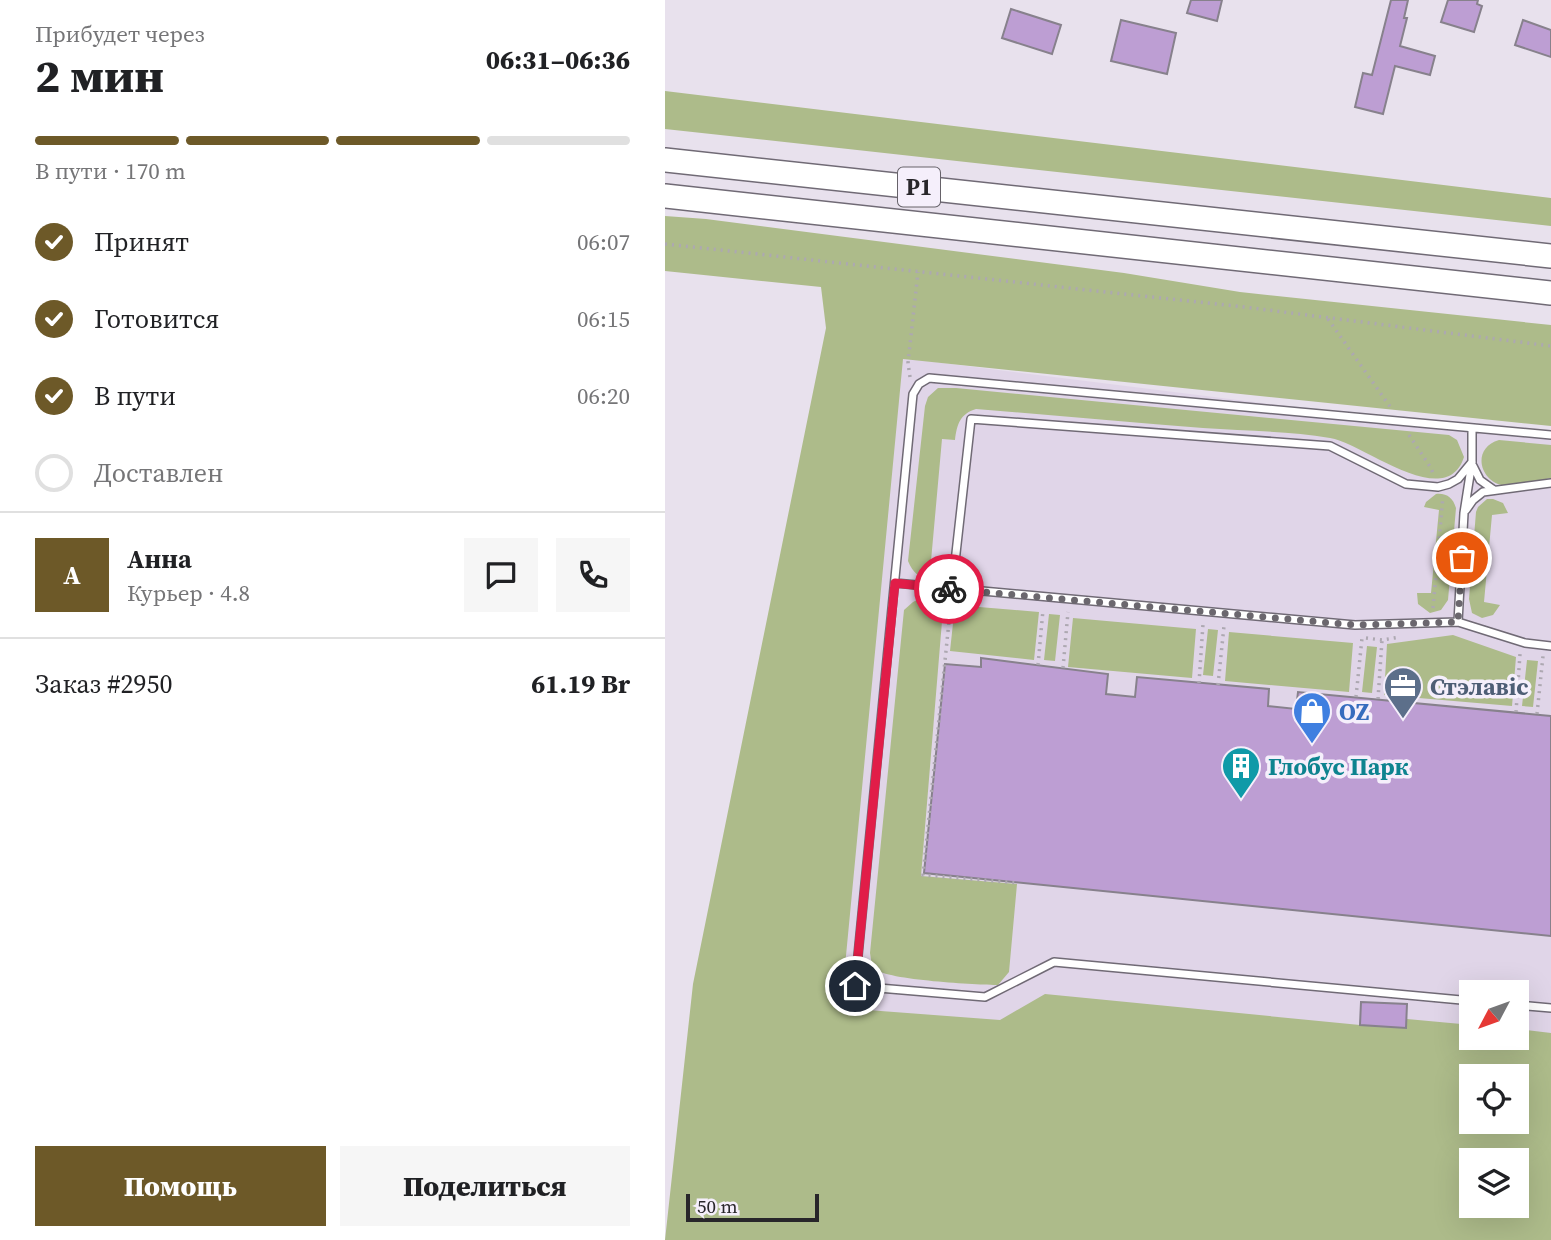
<!DOCTYPE html>
<html lang="ru">
<meta charset="utf-8">
<style>
body{margin:0;font-family:"Source Serif 4",serif;background:#f6f6f6;color:#202124;height:100vh;display:flex;flex-direction:column;font-size:26px;white-space:nowrap}
*{box-sizing:border-box;margin:0}
p{font-size:23px;color:#757577}
.icon{flex:none;width:38px;height:38px;fill:none;stroke:currentColor;stroke-width:2;stroke-linecap:round;stroke-linejoin:round}
.map{position:relative;flex:1;overflow:hidden}
.side{display:flex;flex-direction:column;background:#fff;width:665px}
.side>*{flex:none}
.needle{width:46px;rotate:229deg}
.buttons{position:absolute;left:794px;top:980px;display:grid;gap:14px}
.buttons a{display:grid;place-items:center;width:70px;height:70px;border-radius:0px;background:#fff;box-shadow:0 7px 28px #0002;font-size:35px}
.scale{position:absolute;left:21px;bottom:18px;width:133px;box-sizing:border-box;padding-left:7px;border:4px solid #28262a;border-top:0;font-size:19px;line-height:24px;white-space:nowrap;color:#28262a;-webkit-text-stroke:5px #f5effb;paint-order:stroke}
.pin{position:absolute;display:grid;place-items:center;width:60px;height:60px;color:#fff;margin:-30px;border:4px solid #fff;border-radius:50%;box-shadow:0 2px 7px #0007}
.courier{position:absolute;display:grid;place-items:center;width:70px;height:70px;margin:-35px;border:5px solid #e11d48;border-radius:50%;background:#fff;color:#222;box-shadow:0 2px 9px #0007}
.summary em{font-style:normal;font-weight:800}
.summary div{display:flex;flex-direction:column-reverse}
.summary{display:flex;align-items:center;justify-content:space-between;height:119px;padding:0 35px}
h1{font-size:46px;font-weight:800;line-height:52px}
.bar{display:grid;grid-template-columns:repeat(4,1fr);gap:10px 7px;align-content:center;height:84px;padding:0 35px}
.bar i{height:9px;border-radius:5px;background:#e0e0e0}
.bar .active{background:#6d5928}
.bar p{grid-column:span 4}
.line{display:flex;align-items:center;gap:18px;padding:0 35px;border-top:2px solid #e0e0e0}
.line div{flex:1}
.round{display:grid;place-items:center;flex:none;width:74px;height:74px;border-radius:0px;background:#f6f6f6}
ol{padding:0 35px;list-style:none}
li{display:flex;align-items:center;gap:21px;height:77px}
li p{margin-inline-start:auto}
li .icon{padding:7px;border-radius:50%;background:#6d5928;color:#fff;stroke-width:4}
li:last-child{color:#757577}
li i{width:38px;height:38px;border:4px solid #e0e0e0;border-radius:50%}
.primary-button{display:flex;gap:14px;margin-top:auto;padding:14px 35px}
.primary-button a{flex:1;height:80px;border-radius:0px;background:#6d5928;color:#fff;font-size:28px;font-weight:800;line-height:80px;text-align:center}
.primary-button a+a{background:#f6f6f6;color:#202124}
main{display:flex;flex:1;min-height:0}
.map>svg:first-child{display:block}
.built{fill:#e0d5e8;fill-rule:evenodd}
.green{fill:#adbb8a;fill-rule:evenodd}
.building{fill:#bd9ed3;stroke:#87818c;stroke-width:2}
.lines{fill:none;stroke-linecap:round;stroke-linejoin:round}
.service-casing{stroke:#706a75;stroke-width:10}
.trunk-casing{stroke:#706a75;stroke-width:26}
.path{stroke:#ada8b1;stroke-width:3.5;stroke-dasharray:2 5;stroke-linecap:butt}
.service{stroke:#fff;stroke-width:7}
.trunk{stroke:#fff;stroke-width:23}
.done{stroke:#6b676e;stroke-width:7;stroke-dasharray:0 12.6}
.route{stroke:#e11d48;stroke-width:9}
.labels{text-anchor:middle;dominant-baseline:central;stroke-width:7;stroke-linejoin:round;paint-order:stroke}
.shield{fill:#f5effb;stroke:#666269;stroke-width:2}
.shield-label{font-size:23px;font-weight:bold;fill:#28262a}
.service-label{font-size:24px;font-weight:bold;fill:#4e5e75;stroke:#f5effb;text-anchor:start}
.shop-label{font-size:24px;font-weight:bold;fill:#366cbe;stroke:#f5effb;text-anchor:start}
.culture-label{font-size:24px;font-weight:bold;fill:#0d838f;stroke:#f5effb;text-anchor:start}
</style>
<main>
<section class="side">
<div class="summary"><div><h1>2 мин</h1><p>Прибудет через</p></div><em>06:31–06:36</em></div>
<div class="bar"><i class="active"></i><i class="active"></i><i class="active"></i><i></i><p>В пути · 170 m</p></div>
<ol>
<li><svg class="icon" aria-label="check" viewBox="0 0 24 24"><path d="M5 12l5 5 9-10"/></svg>Принят<p>06:07</p></li>
<li><svg class="icon" aria-label="check" viewBox="0 0 24 24"><path d="M5 12l5 5 9-10"/></svg>Готовится<p>06:15</p></li>
<li><svg class="icon" aria-label="check" viewBox="0 0 24 24"><path d="M5 12l5 5 9-10"/></svg>В пути<p>06:20</p></li>
<li><i></i>Доставлен</li>
</ol>
<div class="line" style="height:126px"><b class="round" style="background:#6d5928;color:#fff">А</b><div><b>Анна</b><p>Курьер · 4.8</p></div><a class="round"><svg class="icon" aria-label="chat" viewBox="0 0 24 24"><path d="M4 5h16v11H9l-5 4z"/></svg></a><a class="round"><svg class="icon" aria-label="phone" viewBox="0 0 24 24"><path d="M5 4h4l2 5-3 2q2 4 5 5l2-3 5 2v4C11 20 4 13 5 4z"/></svg></a></div>
<div class="line" style="height:91px"><div>Заказ #2950</div><b>61.19 Br</b></div>
<div class="primary-button"><a>Помощь</a><a>Поделиться</a></div>
</section>
<div class="map">
<svg width="886" height="1240" viewBox="0 0 886 1240">
<rect width="100%" height="100%" fill="#e8e1ed"/>
<path class="built" d="M238,358l648,81v801h-868zM807,992h45v46h-45zM807,1076h45v46h-45zM807,1160h45v46h-45z"/>
<path class="green" d="M0,91l886,107v28l-886,-97z
M0,216l41,3 418,54 116,19 311,33v101l-648,-67 -62,649 159,12 45,-26 315,31 46,3 1,-9 65,6v13h45v-9l34,4v207h-886l28,-256 133,-656 -5,-41 -156,-16zM807,1076h45v46h-45zM807,1160h45v46h-45z
M273,388h18l493,47 8,5 7,17c-18,56 -101,-14 -134,-19 -41,-7 -85,-7 -127,-10 -76,-6 -151,-13 -227,-19 -16,5 -19,15 -21,31l-13,-1 -11,122 12,2 -3,11 -8,5c-13,-1 -19,-6 -24,-18l17,-155 3,-9z
M834,440l52,5v33c-14,2 -31,9 -45,8 -27,-3 -35,-38 -7,-46z
M771,494c11,-1 17,4 20,14l-8,92 -7,10 -11,3 -12,-9 -1,-11h14l8,-83 -15,-3 2,-5z
M822,499h6l10,4 5,10 -16,2 -8,87 16,3 -7,10 -11,3 -10,-5 -3,-14 7,-87 2,-5z
M258,597h21l-23,279 96,8 -8,88 -11,13c-19,0 -112,-5 -123,-16 -4,-4 -4,-11 -5,-16l34,-343 9,-8z
M290,605l84,7 -5,48 -84,-9z
M384,614l11,1 -5,46 -11,-1z
M408,618l123,11 -4,49 -124,-11z
M543,629l10,1 -5,46 -10,-1z
M564,632l124,11 -4,49 -124,-11z
M788,635l63,22 -4,49 -128,-11 3,-51z
M702,646l10,1 -5,46 -10,-1z
M862,660l11,1 -5,46 -11,-1z"/>
<path class="building" d="M526,0h31l-5,21 -30,-8z
M726,0h17l-4,18h3l-7,28 35,10 -5,19 -35,-9 -12,48 -28,-7 8,-34 9,2z
M783,0h30l-1,4 5,2 -8,26 -33,-10z
M346,9l50,16 -9,29 -50,-16z
M456,20l55,13 -9,41 -56,-13z
M858,20l28,10v27l-36,-12z
M316,658l127,16 -2,20 29,3 2,-20 132,12 -1,17 28,3 2,-17 253,24v220l-627,-63 21,-209 36,3z
M696,1002l46,2 -1,24 -46,-3z"/>
<g class="lines">
<defs>
<path id="service" d="M808,466l7,14 14,10
M801,510l7,-10 10,-8 68,-9
M230,583l460,42 103,-3 67,21 26,3
M287,589l19,-170 359,27 76,38 32,3 11,-3 9,-5 14,-17
M793,622l6,-109 8,-51v-34
M807,1001l-418,-39 -69,35 -130,-11 58,-592 6,-10 10,-6 622,57
M852,1005l34,3"/>
<path id="trunk" d="M0,160l886,96
M0,196l886,97"/>
</defs>
<use href="#service" class="service-casing"/>
<use href="#trunk" class="trunk-casing"/>
<path class="path" d="M0,244l579,63 307,39
M663,319l63,89
M245,377l-2,-14 10,-91
M744,435l22,33 3,8
M286,602l-28,273 95,8
M768,608l10,-112
M701,638l16,2 18,-3
M373,665l5,-55
M398,668l5,-56
M534,683l4,-59
M553,685l6,-59
M691,697l6,-59
M713,699l4,-59
M851,712l4,-58
M872,714l6,-58"/>
<use href="#service" class="service"/>
<use href="#trunk" class="trunk"/>
</g>
<g class="lines">
<path class="done" d="M284,589l406,36 103,-3 4,-64"/>
<path class="route" d="M190,986l40,-403 54,6"/>
</g>
<defs>
<symbol id="office-pin" viewBox="-11 -11 22 30"><path d="M0 17L-7.5 6A9.5 9.5 0 1 1 7.5 6Z" fill="#5c6f8a" stroke="#f5effb"/><path d="M-6-3h4V-5.5h4V-3h4V5H-6ZM-1-4.5V-3h2v-1.5ZM-6 0V1H6V0Z" fill="#fff"/></symbol>
<symbol id="shop-pin" viewBox="-11 -11 22 30"><path d="M0 17L-7.5 6A9.5 9.5 0 1 1 7.5 6Z" fill="#3f7fe0" stroke="#f5effb"/><path d="M-5-2.5h2.3a2.7 3.5 0 0 1 5.4 0H5L5.5 6h-11ZM-1.5-2.5h3a1.5 2.3 0 0 0-3 0Z" fill="#fff"/></symbol>
<symbol id="building-pin" viewBox="-11 -11 22 30"><path d="M0 17L-7.5 6A9.5 9.5 0 1 1 7.5 6Z" fill="#0f9aa8" stroke="#f5effb"/><path d="M-4-6H4V6H1V3H-1V6H-4ZM-2.5-4.3h1.7v1.8h-1.7ZM.8-4.3h1.7v1.8H.8ZM-2.5-1h1.7V.8h-1.7ZM.8-1h1.7V.8H.8Z" fill="#fff"/></symbol>
</defs>
<g fill-rule="evenodd">
<use href="#office-pin" x="716" y="664" width="44" height="60"/>
<use href="#shop-pin" x="625" y="689" width="44" height="60"/>
<use href="#building-pin" x="554" y="744" width="44" height="60"/>
</g>
<g class="labels">
<rect class="shield" x="233" y="167.5" width="42" height="39" rx="5"/>
<g class="shield-label">
<text x="254" y="187">Р1</text>
</g>
<g class="service-label">
<text x="765" y="686">Стэлавіс</text>
</g>
<g class="shop-label">
<text x="674" y="711">OZ</text>
</g>
<g class="culture-label">
<text x="603" y="766">Глобус Парк</text>
</g>
</g>
</svg>
<div class="buttons">
<a><svg class="needle" viewBox="-14 -14 28 28"><path d="M0-13l5 13h-10z" fill="#e53935"/><path d="M0 13l5-13h-10z" fill="#757577"/></svg></a>
<a><svg class="icon" aria-label="locate" viewBox="0 0 24 24"><circle cx="12" cy="12" r="6"/><path d="M12 2v4M12 18v4M2 12h4M18 12h4"/></svg></a>
<a><svg class="icon" aria-label="layers" viewBox="0 0 24 24"><path d="M12 4l9 5-9 5-9-5zM3 14l9 5 9-5"/></svg></a>
</div>
<div class="scale">50 m</div>
<div class="pin" style="left:797px;top:558px;background:#ea580c"><svg class="icon" aria-label="bag" viewBox="0 0 24 24"><path d="M5 8h14l-1 12H6zM9 8a3 3 0 0 1 6 0"/></svg></div>
<div class="pin" style="left:190px;top:986px;background:#1f2937"><svg class="icon" aria-label="home" viewBox="0 0 24 24"><path d="M3 11l9-7 9 7M6 9v11h12V9"/></svg></div>
<div class="courier" style="left:284px;top:589px"><svg class="icon" aria-label="bike" viewBox="0 0 24 24"><circle cx="6" cy="16" r="4"/><circle cx="18" cy="16" r="4"/><path d="M6 16l4-8h5l3 8M10 8l3 8H6M13 5h3"/></svg></div>
</div>
</main>
